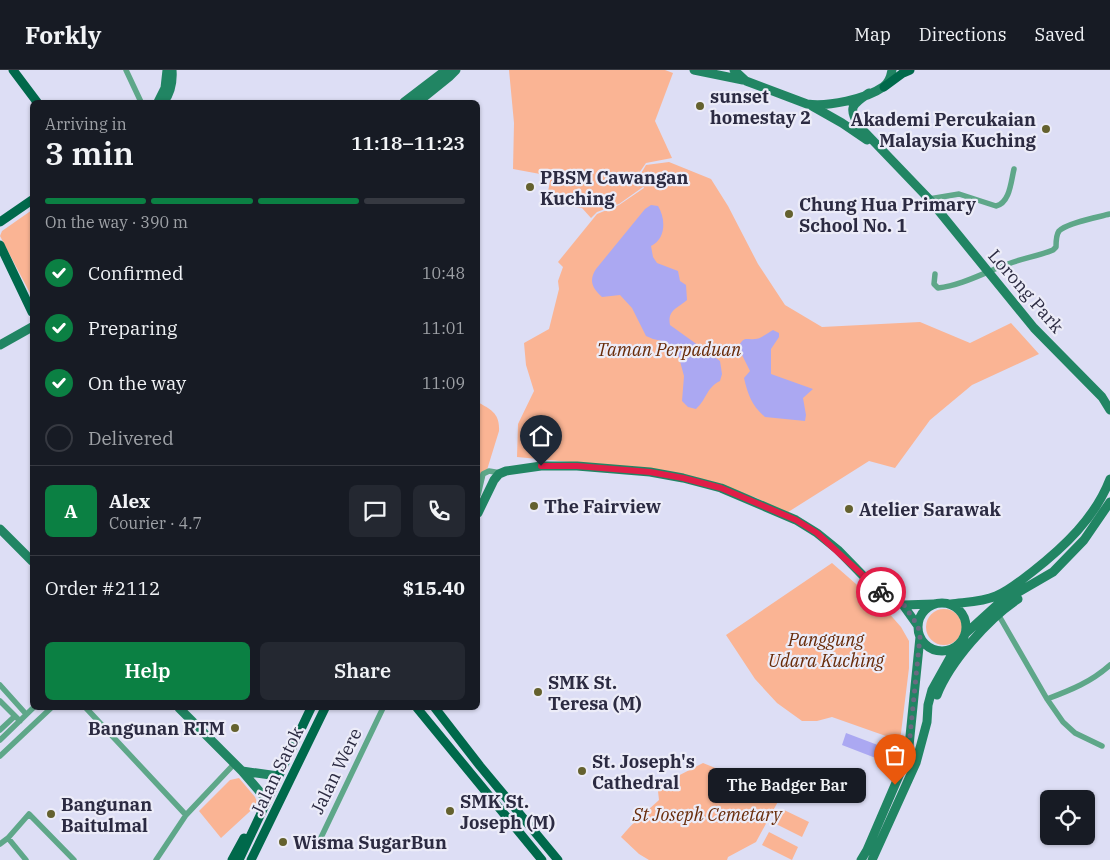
<!DOCTYPE html>
<meta charset="utf-8">
<style>
body{margin:0;font-family:"IBM Plex Serif",serif;background:#242831;color:#f1f3f6;height:100vh;display:flex;flex-direction:column;font-size:19px;white-space:nowrap}
*{box-sizing:border-box;margin:0}
p{font-size:16px;color:#9ea1a6}
.icon{flex:none;width:28px;height:28px;fill:none;stroke:currentColor;stroke-width:2;stroke-linecap:round;stroke-linejoin:round}
.map{position:relative;flex:1;overflow:hidden}
.drawer{position:absolute;left:30px;top:30px;width:450px;height:610px;display:flex;flex-direction:column;background:#171b24;border-radius:8px;box-shadow:0 1px 4px #0004}
.drawer>*{flex:none}
.buttons{position:absolute;left:1040px;top:720px;display:grid;gap:10px}
.buttons a{display:grid;place-items:center;width:55px;height:55px;border-radius:8px;background:#171b24;box-shadow:0 1px 4px #0004;font-size:25px}
.pin{position:absolute;display:grid;place-items:center;width:42px;height:42px;color:#fff;margin:-51px -21px;border-radius:50% 50% 50% 0;rotate:-45deg;box-shadow:0 0 5px #0007}
.pin .icon{rotate:45deg}
.courier{position:absolute;display:grid;place-items:center;width:50px;height:50px;margin:-25px;border:4px solid #e11d48;border-radius:50%;background:#fff;color:#222;box-shadow:0 1px 6px #0007}
.bubble{position:absolute;height:35px;border-radius:8px;background:#171b24;box-shadow:0 1px 4px #0004;font-size:16px;font-weight:600;line-height:35px;text-align:center}
.overview em{font-style:normal;font-weight:600}
.overview div{display:flex;flex-direction:column-reverse}
.overview{display:flex;align-items:center;justify-content:space-between;height:85px;padding:0 15px}
h1{font-size:32px;font-weight:600;line-height:38px}
.bar{display:grid;grid-template-columns:repeat(4,1fr);gap:8px 5px;align-content:center;height:60px;padding:0 15px}
.bar i{height:6px;border-radius:4px;background:#363941}
.bar .on{background:#0b8043}
.bar p{grid-column:span 4}
.line{display:flex;align-items:center;gap:12px;padding:0 15px;border-top:1px solid #363941}
.line div{flex:1}
.round{display:grid;place-items:center;flex:none;width:52px;height:52px;border-radius:8px;background:#242831}
ol{padding:0 15px;list-style:none}
li{display:flex;align-items:center;gap:15px;height:55px}
li p{margin-inline-start:auto}
li .icon{padding:5px;border-radius:50%;background:#0b8043;color:#fff;stroke-width:4}
li:last-child{color:#9ea1a6}
li i{width:28px;height:28px;border:2px solid #363941;border-radius:50%}
.button{display:flex;gap:10px;margin-top:auto;padding:10px 15px}
.button a{flex:1;height:58px;border-radius:8px;background:#0b8043;color:#fff;font-size:20px;font-weight:600;line-height:58px;text-align:center}
.button a+a{background:#242831;color:#f1f3f6}
header{display:flex;align-items:center;gap:30px;box-sizing:border-box;height:70px;padding:0 25px;background:#171b24;border-bottom:1px solid #363941}
header strong{font-size:24px}
nav{display:flex;gap:28px;margin-inline-start:auto;font-size:18px}
.map>svg:first-child{display:block}
.green{fill:#fab494}
.water{fill:#aba8f2}
.lines{fill:none;stroke-linecap:round;stroke-linejoin:round}
.street{stroke:#5ea789;stroke-width:5.5}
.secondary{stroke:#218563;stroke-width:9}
.primary{stroke:#00694b;stroke-width:9}
.done{stroke:#6a6a81;stroke-width:5;stroke-dasharray:0 9}
.route{stroke:#e11d48;stroke-width:6}
.poi-dot{fill:#64612e;stroke:#ececf8;stroke-width:2}
.labels{text-anchor:middle;dominant-baseline:central;stroke-width:4.5;stroke-linejoin:round;paint-order:stroke}
.poi-label{font-size:18px;font-weight:bold;fill:#2c2b42;stroke:#ececf8;text-anchor:start}
.street-label{font-size:18px;fill:#2c2b42;stroke:#ececf8}
.park-label{font-size:18px;font-style:italic;fill:#682b09;stroke:#ececf8}
</style>
<header>
<strong>Forkly</strong>
<nav><a>Map</a><a>Directions</a><a>Saved</a></nav>
</header>
<div class="map">
<svg width="1110" height="790" viewBox="0 0 1110 790">
<rect width="100%" height="100%" fill="#dddef5"/>
<path class="green" d="M509,0h156l8,3 -18,48 17,37 -26,5 -9,13 6,11 -24,17 -22,8 -6,6 -9,-10 -36,-6 5,-26 -38,-7 1,-46z
M669,92l42,17 17,27 30,58 27,41 37,22 98,-5 50,21 41,-20 28,31 -67,31 -42,35 -35,48 -26,-7 -84,53 -28,-16 -31,-10 -71,-18 -138,-13 1,-33 16,-33 -8,-26 -2,-22 25,-14 10,-40 -1,-8 5,-14 -5,-5 39,-48 22,-9 25,-17 -5,-11 7,-12z
M32,140v87l-32,-61 2,-5z
M478,332c13,8 22,11 21,29l-21,68z
M832,493l55,48 14,16 8,14v27l-9,73 -68,-24 -15,4h-15l-25,-18 -22,-24 -29,-44z
M926 557a18 18 0 1 1 36 0a18 18 0 1 1-36 0Z
M703,693l32,13h40l12,9 -31,57 -28,15 -1,3h-78l-10,-6 -18,-17c11,-14 25,-25 38,-37l-2,-18 15,-3z
M239,708l16,19 3,7 -37,34 -22,-27 31,-31z
M782,739l27,13 -7,15 -30,-15z
M769,762l29,15 -6,13 -30,-15z"/>
<path class="water" d="M651,135l7,1c8,13 8,33 -7,40l2,11 4,6 21,8 2,10 6,4 1,15c-9,8 -20,10 -17,25l50,36 2,13 -2,7c-14,7 -13,18 -24,28l-8,-2 -6,-6 2,-25 -6,-22 -16,-13 -9,-2 -7,-3 -14,-28 -12,-13 -18,2c-9,-8 -14,-16 -6,-28l49,-60z
M773,260l6,3v4l-8,12v25l42,15 -10,9 3,17 -1,6 -40,-4c-13,-11 -17,-22 -21,-39l6,-7 -12,-24c7,-11 6,-7 17,-8 5,0 13,-6 18,-9z
M846,663l45,17 -5,12 -44,-17z"/>
<g class="lines">
<path class="street" d="M126,0l15,32
M929,129l30,-5 37,12c14,-3 15,-25 18,-37
M935,204l-1,10 4,4c25,-3 47,-16 70,-24 15,-6 31,-8 45,-14l3,-3c0,-6 0,-12 3,-16 7,-8 40,-14 51,-17
M478,425l5,-21 6,-3 12,2
M998,544l49,85 16,23 12,11 27,13
M0,615l26,29
M1047,629c24,-9 44,-17 63,-34
M0,631l20,20
M86,638l100,107
M0,660l15,-14
M0,670l33,-32
M0,686l51,-48
M8,768l18,22
M0,774l8,-6 21,-24 45,46
M316,778l67,-140
M156,790l30,-45 49,-52"/>
<path class="secondary" d="M694,0l49,10
M734,0l12,11 61,23c21,3 59,-5 76,-17 6,-4 8,-11 9,-17
M869,23c-16,11 -22,14 -10,33l70,73 105,129 68,69 8,13
M158,32l7,-14 2,-18
M164,32c7,-10 9,-20 8,-32
M404,32l42,-32
M418,32l31,-25 7,-7
M812,36l30,17 25,17
M0,275l32,-18
M478,443l16,-33 5,-6 7,-3 35,-5h36l73,6 33,6 38,10 75,32 21,13 21,17 39,40 11,7 15,8 31,-1
M0,459l32,32
M918 557a24 24 0 1 1 48 0a24 24 0 1 1-48 0Z
M951,534c15,-2 31,-2 45,-8 14,-6 24,-15 36,-24 32,-25 63,-54 78,-93
M903,535l15,21
M965,564l33,-30 55,-32 31,-32 26,-38
M937,625c13,-33 51,-76 81,-96
M179,638l63,63 24,28
M242,701l36,5
M861,790l6,-10 34,-79 8,-25 11,-109
M872,790l44,-97 11,-41 1,-17 4,-15 24,-43"/>
<path class="primary" d="M13,0l24,32
M884,17l19,-14 7,-3
M0,152l32,-22
M0,175l32,67
M417,638l125,152
M435,638l45,58 78,94
M232,790l12,-22
M239,790l72,-152
M251,790l74,-152"/>
</g>
<g class="lines">
<path class="done" d="M881,522l23,13 14,21 2,11 -11,109 -14,39"/>
<path class="route" d="M541,396h36l73,6 33,6 38,10 75,32 21,13 64,59"/>
</g>
<g class="poi-dot">
<circle cx="700" cy="36" r="5"/>
<circle cx="1046" cy="59" r="5"/>
<circle cx="530" cy="117" r="5"/>
<circle cx="789" cy="144" r="5"/>
<circle cx="534" cy="436" r="5"/>
<circle cx="849" cy="439" r="5"/>
<circle cx="538" cy="622" r="5"/>
<circle cx="235" cy="658" r="5"/>
<circle cx="582" cy="701" r="5"/>
<circle cx="450" cy="741" r="5"/>
<circle cx="51" cy="744" r="5"/>
<circle cx="283" cy="772" r="5"/>
</g>
<g class="labels">
<g class="poi-label">
<text x="710" y="26">sunset<tspan x="710" dy="21">homestay 2</tspan></text>
<text x="1036" y="49" text-anchor="end">Akademi Percukaian<tspan x="1036" dy="21">Malaysia Kuching</tspan></text>
<text x="540" y="107">PBSM Cawangan<tspan x="540" dy="21">Kuching</tspan></text>
<text x="799" y="134">Chung Hua Primary<tspan x="799" dy="21">School No. 1</tspan></text>
<text x="544" y="436">The Fairview</text>
<text x="859" y="439">Atelier Sarawak</text>
<text x="548" y="612">SMK St.<tspan x="548" dy="21">Teresa (M)</tspan></text>
<text x="225" y="658" text-anchor="end">Bangunan RTM</text>
<text x="592" y="691">St. Joseph's<tspan x="592" dy="21">Cathedral</tspan></text>
<text x="460" y="731">SMK St.<tspan x="460" dy="21">Joseph (M)</tspan></text>
<text x="61" y="734">Bangunan<tspan x="61" dy="21">Baitulmal</tspan></text>
<text x="293" y="772">Wisma SugarBun</text>
</g>
<g class="street-label">
<text transform="translate(1026 221) rotate(49)">Lorong Park</text>
<text transform="translate(277 701) rotate(-64)">Jalan Satok</text>
<text transform="translate(336 701) rotate(-64)">Jalan Were</text>
</g>
<g class="park-label">
<text x="669" y="279">Taman Perpaduan</text>
<text x="826" y="569">Panggung<tspan x="826" dy="21">Udara Kuching</tspan></text>
<text x="707" y="744">St Joseph Cemetary</text>
</g>
</g>
</svg>
<div class="buttons">
<a><svg class="icon" aria-label="locate" viewBox="0 0 24 24"><circle cx="12" cy="12" r="6"/><path d="M12 2v4M12 18v4M2 12h4M18 12h4"/></svg></a>
</div>
<div class="pin" style="left:895px;top:715px;background:#ea580c"><svg class="icon" aria-label="bag" viewBox="0 0 24 24"><path d="M5 8h14l-1 12H6zM9 8a3 3 0 0 1 6 0"/></svg></div>
<div class="pin" style="left:541px;top:396px;background:#1f2937"><svg class="icon" aria-label="home" viewBox="0 0 24 24"><path d="M3 11l9-7 9 7M6 9v11h12V9"/></svg></div>
<div class="courier" style="left:881px;top:522px"><svg class="icon" aria-label="bike" viewBox="0 0 24 24"><circle cx="6" cy="16" r="4"/><circle cx="18" cy="16" r="4"/><path d="M6 16l4-8h5l3 8M10 8l3 8H6M13 5h3"/></svg></div>
<div class="bubble" style="left:708px;top:698px;width:158px">The Badger Bar</div>
<section class="drawer">
<div class="overview"><div><h1>3 min</h1><p>Arriving in</p></div><em>11:18–11:23</em></div>
<div class="bar"><i class="on"></i><i class="on"></i><i class="on"></i><i></i><p>On the way · 390 m</p></div>
<ol>
<li><svg class="icon" aria-label="check" viewBox="0 0 24 24"><path d="M5 12l5 5 9-10"/></svg>Confirmed<p>10:48</p></li>
<li><svg class="icon" aria-label="check" viewBox="0 0 24 24"><path d="M5 12l5 5 9-10"/></svg>Preparing<p>11:01</p></li>
<li><svg class="icon" aria-label="check" viewBox="0 0 24 24"><path d="M5 12l5 5 9-10"/></svg>On the way<p>11:09</p></li>
<li><i></i>Delivered</li>
</ol>
<div class="line" style="height:90px"><b class="round" style="background:#0b8043;color:#fff">A</b><div><b>Alex</b><p>Courier · 4.7</p></div><a class="round"><svg class="icon" aria-label="chat" viewBox="0 0 24 24"><path d="M4 5h16v11H9l-5 4z"/></svg></a><a class="round"><svg class="icon" aria-label="phone" viewBox="0 0 24 24"><path d="M5 4h4l2 5-3 2q2 4 5 5l2-3 5 2v4C11 20 4 13 5 4z"/></svg></a></div>
<div class="line" style="height:65px"><div>Order #2112</div><b>$15.40</b></div>
<div class="button"><a>Help</a><a>Share</a></div>
</section>
</div>
